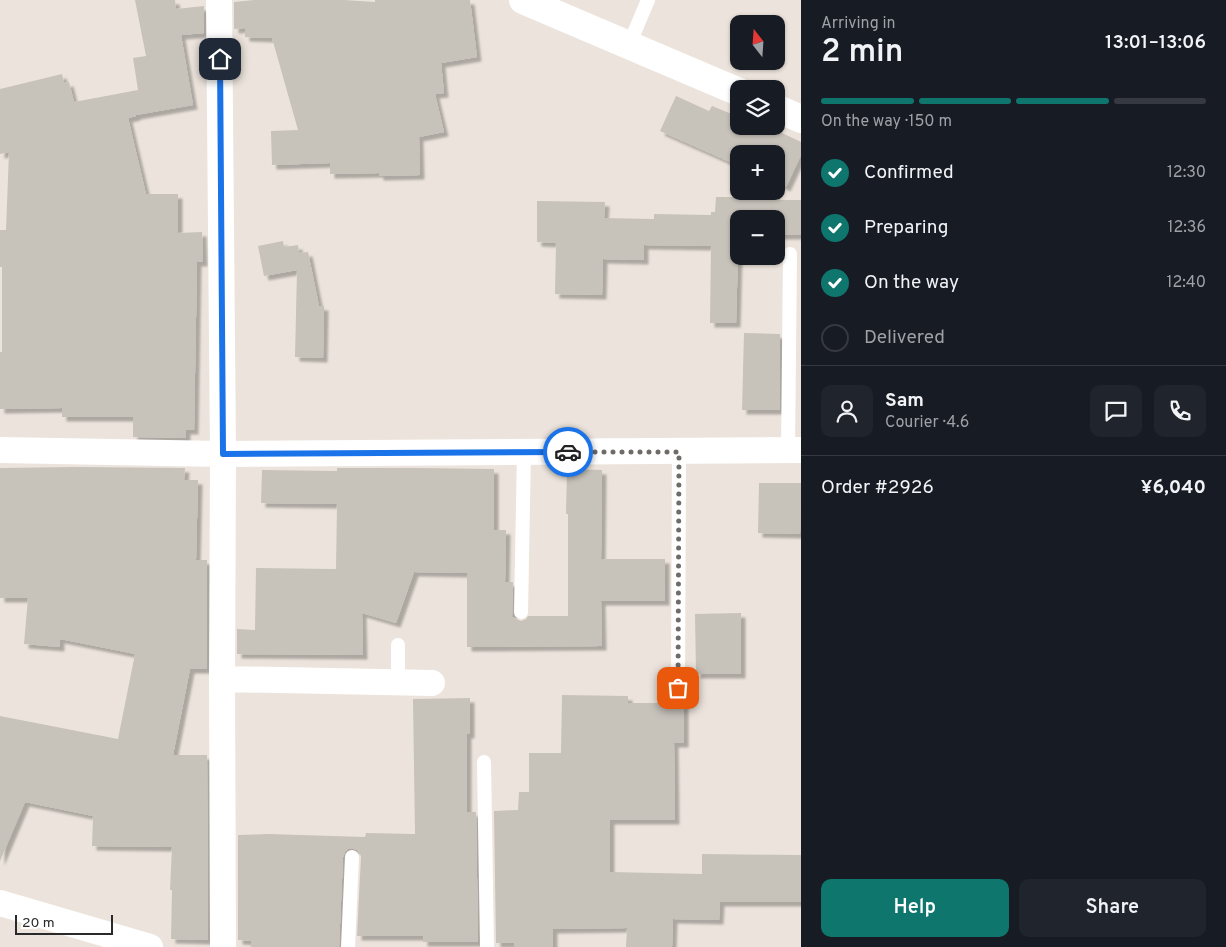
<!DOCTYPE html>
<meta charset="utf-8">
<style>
body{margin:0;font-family:Overpass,sans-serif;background:#20242c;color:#f1f3f6;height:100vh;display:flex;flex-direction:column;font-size:19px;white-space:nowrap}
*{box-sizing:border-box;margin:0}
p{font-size:16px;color:#9ea1a6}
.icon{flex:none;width:28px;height:28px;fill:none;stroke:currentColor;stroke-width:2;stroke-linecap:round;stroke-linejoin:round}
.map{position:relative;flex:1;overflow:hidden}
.sheet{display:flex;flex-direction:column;background:#171b24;width:425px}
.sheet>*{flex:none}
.needle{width:32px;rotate:343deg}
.fabs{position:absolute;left:730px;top:15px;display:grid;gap:10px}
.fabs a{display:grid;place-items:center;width:55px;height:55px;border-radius:10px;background:#171b24;box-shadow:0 1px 4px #0004;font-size:25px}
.scale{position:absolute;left:15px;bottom:12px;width:98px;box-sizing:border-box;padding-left:5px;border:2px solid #2a2a2a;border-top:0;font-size:14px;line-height:18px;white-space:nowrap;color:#2a2a2a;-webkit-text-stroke:4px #fff;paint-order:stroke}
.pin{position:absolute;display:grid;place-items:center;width:42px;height:42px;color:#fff;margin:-21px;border-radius:10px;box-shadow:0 2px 8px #0006}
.courier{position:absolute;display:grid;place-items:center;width:50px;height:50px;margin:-25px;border:4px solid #1a73e8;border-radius:50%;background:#fff;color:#222;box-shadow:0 1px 6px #0007}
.headline em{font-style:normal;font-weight:600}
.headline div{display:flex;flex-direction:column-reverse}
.headline{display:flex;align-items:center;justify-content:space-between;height:85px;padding:0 20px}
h1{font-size:32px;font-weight:600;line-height:38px}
.bar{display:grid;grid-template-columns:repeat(4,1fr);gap:8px 5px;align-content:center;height:60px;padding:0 20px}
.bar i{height:6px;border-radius:4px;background:#363941}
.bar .selected{background:#0f766e}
.bar p{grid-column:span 4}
.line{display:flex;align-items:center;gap:12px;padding:0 20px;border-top:1px solid #363941}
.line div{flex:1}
.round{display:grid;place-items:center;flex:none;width:52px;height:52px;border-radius:10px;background:#20242c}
ol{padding:0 20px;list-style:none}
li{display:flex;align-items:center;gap:15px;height:55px}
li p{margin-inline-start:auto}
li .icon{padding:5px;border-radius:50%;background:#0f766e;color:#fff;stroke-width:4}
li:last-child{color:#9ea1a6}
li i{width:28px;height:28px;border:2px solid #363941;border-radius:50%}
.primary-button{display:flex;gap:10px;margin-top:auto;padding:10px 20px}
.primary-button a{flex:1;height:58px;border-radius:10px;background:#0f766e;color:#fff;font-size:20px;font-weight:600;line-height:58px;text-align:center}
.primary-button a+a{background:#20242c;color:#f1f3f6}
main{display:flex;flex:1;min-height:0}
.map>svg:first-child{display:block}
.building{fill:#c7c2ba;filter:url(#shadow)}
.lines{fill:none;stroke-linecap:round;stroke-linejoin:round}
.lane{stroke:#fff;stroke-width:14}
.street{stroke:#fff;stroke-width:26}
.secondary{stroke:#fff;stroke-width:28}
.done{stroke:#6e6b68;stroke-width:5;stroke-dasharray:0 9}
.route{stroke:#1a73e8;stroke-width:6}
</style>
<main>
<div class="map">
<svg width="801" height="947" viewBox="0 0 801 947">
<defs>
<filter id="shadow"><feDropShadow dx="4.5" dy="4.5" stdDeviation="1" flood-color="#0004"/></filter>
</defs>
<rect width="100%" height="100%" fill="#ece4dc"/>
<path class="building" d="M135,0h40l1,9 28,-3v27l-23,2 12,70 -57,10v1l-8,2 18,76h32v39l24,-1 1,30h-6l-3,168h-8v8l-53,-1v-20h-71v-9l-62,1v-57h2v-85h-2v-37h6l3,-78 -9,2v-65l62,-15 2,9 5,-1 5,20 64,-12 -5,-32 13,-2z
M254,0h90l31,2v-2h95l7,57 -36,6 3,30 -9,1 9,38 -25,5 1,38 -41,1v-3l-49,1v-11l-58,2 -1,-34 27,-1 -26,-92 -27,-1v-9l-11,1v-27z
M676,96l33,15 3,-5 27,11v9h28l34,16v13l-15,32 -10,-5v-28h-37v12l-79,-35z
M716,197h65l-1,3h21v35h-25v-16h-37l-3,104h-26l1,-77 -67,-1v15l-41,-1 -1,36 -47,-1 1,-51 -19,-1v-41l68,1 -1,16 50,1v-5l57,1v-3h4z
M283,241l1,6 14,-2 1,8 9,-1 11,54h5l-1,52 -28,-1 2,-87 -33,6 -6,-30z
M744,333l36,1v76h-38z
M74,467l111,1 -1,12h14l-2,80h11v109h-17l-17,86h34l1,185 -37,-1 1,-49h-2l2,-43 -80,-1 1,-30 -68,-14 -25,59v-145l118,23 17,-85 -75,-15v8l-36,-3 4,-46h-28v-130z
M337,468h79l78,1v61h12l-1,52h8l-1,35 9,4 5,-2 2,-3h40v-102h-2l1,-45 35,1 -1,89h64v42h-64l1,45 -135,1v-74l-53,-1 -18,51 -34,-10 1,42 -126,-1v-25l18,1 1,-62 80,1 1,-65 -76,-1 1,-33 75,1z
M759,483h42l-1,51 -42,-1z
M741,613v61h-45l-1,-60z
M562,695l66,1v7h56v40h-10l1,77h-65v52l92,2v-20l99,1v47h-81l-1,18 -46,-1 -1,28h-46l1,-19 -74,1v18h-39v-4h-18l-2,-132 24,-1 1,-18h10v-39h32z
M470,698v36h-3v78h9l2,130h-55v-6h-66l4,-79 -1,-4 -3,-3 -5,-2 -4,1 -3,3 -2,5 -4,90h-88v-6l-13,-1v-105l31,-1 96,3 1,-4 49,1 -2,-135z"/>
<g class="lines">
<path class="lane" d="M629,45l19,-45
M788,451l2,-197
M521,612l3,-160
M398,645v37
M678,687l1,-235
M484,762l3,185
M348,947l4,-90"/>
<path class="street" d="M0,450l223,4 -4,-454
M222,679l210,4
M0,903l150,44
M223,947l-1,-268 1,-225 578,-4"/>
<path class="secondary" d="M523,0l216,92
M776,108l25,11"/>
</g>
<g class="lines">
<path class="done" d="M568,452h111l-1,236"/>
<path class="route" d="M220,59l3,395 345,-2"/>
</g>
</svg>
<div class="fabs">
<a><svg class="needle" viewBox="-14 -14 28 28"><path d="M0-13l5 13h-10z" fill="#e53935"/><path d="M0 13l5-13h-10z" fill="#9ea1a6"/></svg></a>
<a><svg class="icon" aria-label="layers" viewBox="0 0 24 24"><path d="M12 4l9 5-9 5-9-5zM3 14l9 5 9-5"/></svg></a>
<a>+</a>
<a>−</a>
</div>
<div class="scale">20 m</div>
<div class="pin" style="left:678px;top:688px;background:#ea580c"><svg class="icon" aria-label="bag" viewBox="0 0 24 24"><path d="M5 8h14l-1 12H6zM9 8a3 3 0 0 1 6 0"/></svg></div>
<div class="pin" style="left:220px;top:59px;background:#1f2937"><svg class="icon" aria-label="home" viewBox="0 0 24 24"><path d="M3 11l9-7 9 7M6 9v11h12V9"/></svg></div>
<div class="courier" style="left:568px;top:452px"><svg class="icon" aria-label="car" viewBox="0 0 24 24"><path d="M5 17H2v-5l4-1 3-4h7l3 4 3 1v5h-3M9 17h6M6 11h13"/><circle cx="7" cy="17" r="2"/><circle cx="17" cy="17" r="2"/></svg></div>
</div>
<section class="sheet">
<div class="headline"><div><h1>2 min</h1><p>Arriving in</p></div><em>13:01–13:06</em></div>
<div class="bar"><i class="selected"></i><i class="selected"></i><i class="selected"></i><i></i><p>On the way · 150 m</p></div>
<ol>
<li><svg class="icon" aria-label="check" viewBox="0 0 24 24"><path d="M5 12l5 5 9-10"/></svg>Confirmed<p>12:30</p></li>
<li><svg class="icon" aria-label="check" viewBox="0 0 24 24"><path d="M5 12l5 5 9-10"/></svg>Preparing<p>12:36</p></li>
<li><svg class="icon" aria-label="check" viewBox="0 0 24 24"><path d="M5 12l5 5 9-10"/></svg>On the way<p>12:40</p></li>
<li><i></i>Delivered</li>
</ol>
<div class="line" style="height:90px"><a class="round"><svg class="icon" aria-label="person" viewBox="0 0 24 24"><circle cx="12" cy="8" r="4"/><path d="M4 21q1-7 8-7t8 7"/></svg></a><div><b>Sam</b><p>Courier · 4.6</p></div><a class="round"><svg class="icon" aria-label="chat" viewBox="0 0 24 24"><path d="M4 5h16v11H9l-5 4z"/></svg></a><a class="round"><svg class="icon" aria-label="phone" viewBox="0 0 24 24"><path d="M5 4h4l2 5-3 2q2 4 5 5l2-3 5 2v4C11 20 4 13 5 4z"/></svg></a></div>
<div class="line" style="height:65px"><div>Order #2926</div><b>¥6,040</b></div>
<div class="primary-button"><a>Help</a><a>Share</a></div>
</section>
</main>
